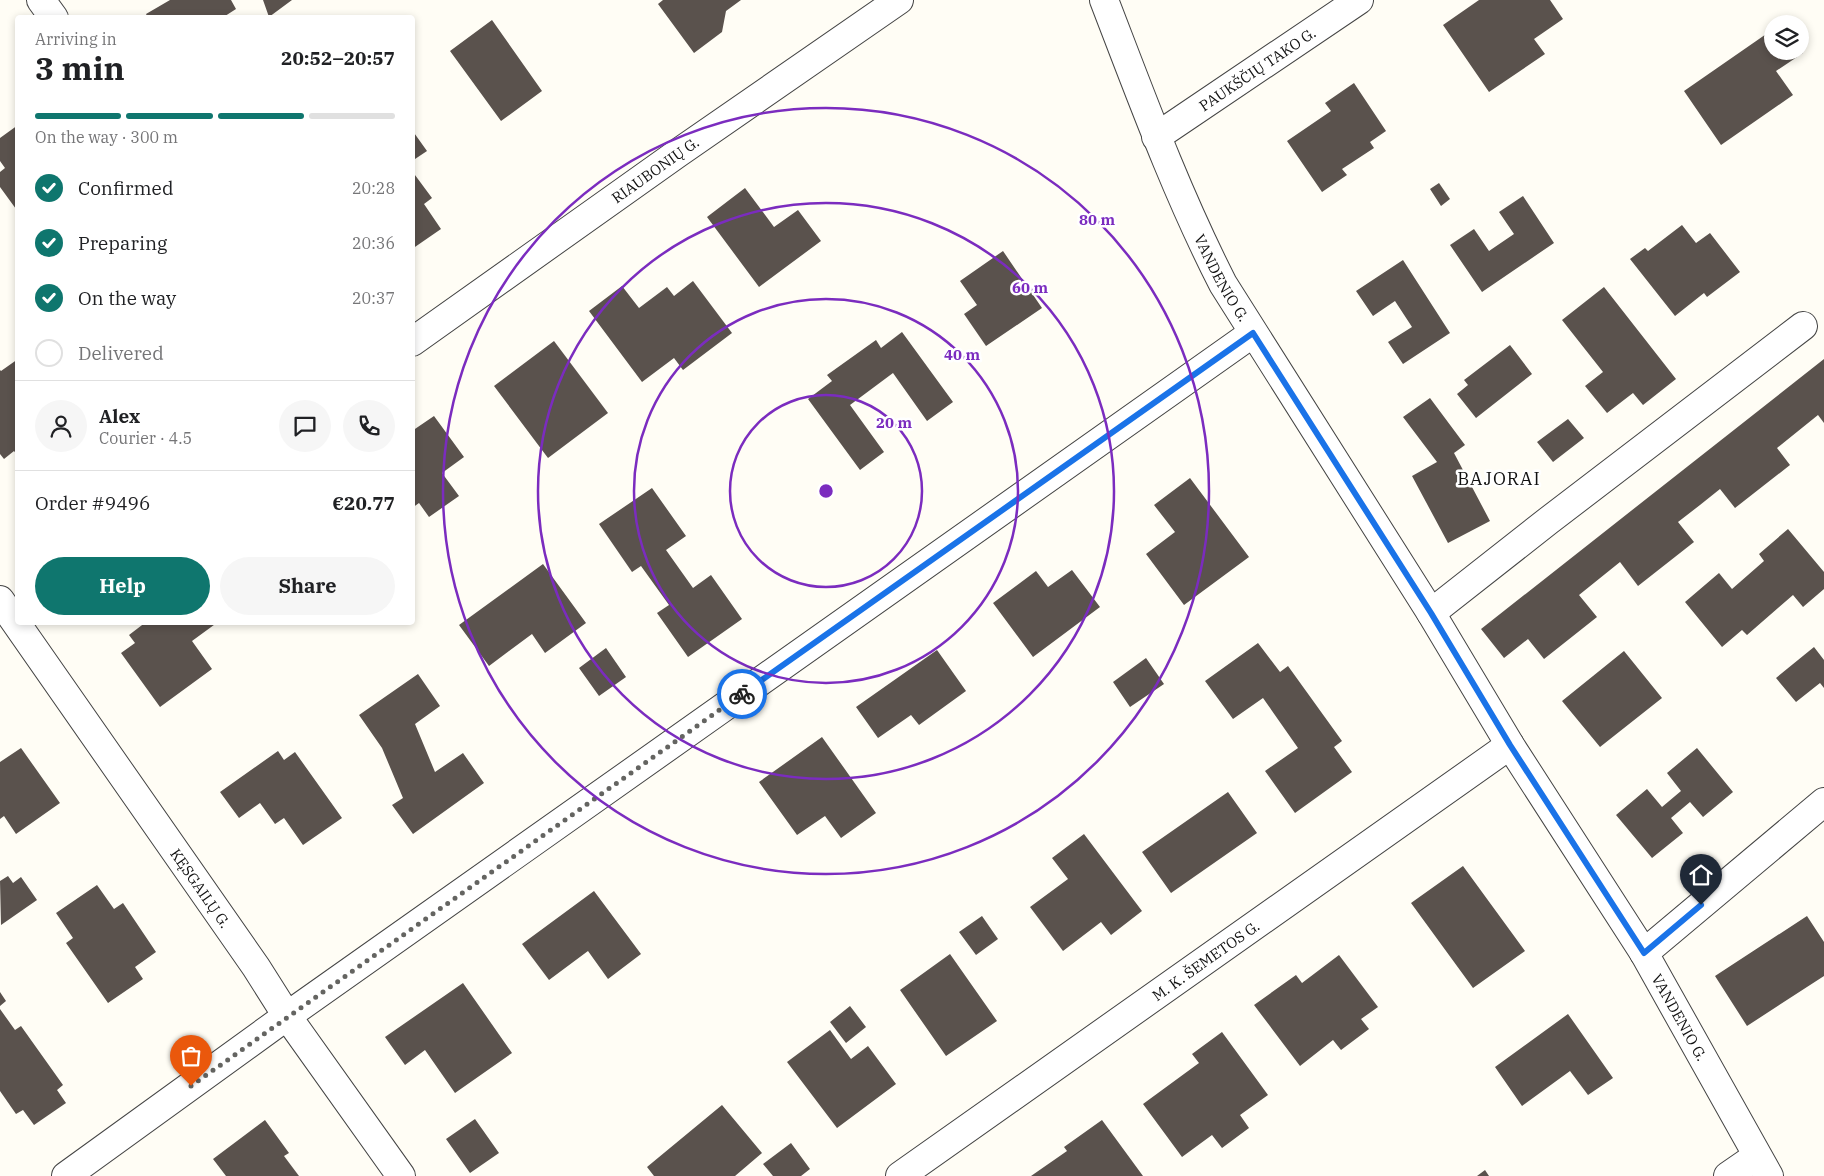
<!DOCTYPE html>
<meta charset="utf-8">
<style>
body{margin:0;font-family:"IBM Plex Serif",serif;background:#f6f6f6;color:#202124;height:100vh;display:flex;flex-direction:column;font-size:19px;white-space:nowrap}
*{box-sizing:border-box;margin:0}
p{font-size:16px;color:#757577}
.icon{flex:none;width:28px;height:28px;fill:none;stroke:currentColor;stroke-width:2;stroke-linecap:round;stroke-linejoin:round}
.map{position:relative;flex:1;overflow:hidden}
.side{position:absolute;left:15px;top:15px;width:400px;height:610px;display:flex;flex-direction:column;background:#fff;border-radius:5px;box-shadow:0 2px 8px #0003}
.side>*{flex:none}
.buttons{position:absolute;left:1764px;top:15px;display:grid;gap:10px}
.buttons a{display:grid;place-items:center;width:45px;height:45px;border-radius:50%;background:#fff;box-shadow:0 2px 8px #0003;font-size:25px}
.pin{position:absolute;display:grid;place-items:center;width:42px;height:42px;color:#fff;margin:-51px -21px;border-radius:50% 50% 50% 0;rotate:-45deg;box-shadow:0 0 5px #0007}
.pin .icon{rotate:45deg}
.courier{position:absolute;display:grid;place-items:center;width:50px;height:50px;margin:-25px;border:4px solid #1a73e8;border-radius:50%;background:#fff;color:#222;box-shadow:0 1px 6px #0007}
.overview em{font-style:normal;font-weight:700}
.overview div{display:flex;flex-direction:column-reverse}
.overview{display:flex;align-items:center;justify-content:space-between;height:85px;padding:0 20px}
h1{font-size:32px;font-weight:700;line-height:38px}
.bar{display:grid;grid-template-columns:repeat(4,1fr);gap:8px 5px;align-content:center;height:60px;padding:0 20px}
.bar i{height:6px;border-radius:4px;background:#e0e0e0}
.bar .current{background:#0f766e}
.bar p{grid-column:span 4}
.line{display:flex;align-items:center;gap:12px;padding:0 20px;border-top:1px solid #e0e0e0}
.line div{flex:1}
.round{display:grid;place-items:center;flex:none;width:52px;height:52px;border-radius:26px;background:#f6f6f6}
ol{padding:0 20px;list-style:none}
li{display:flex;align-items:center;gap:15px;height:55px}
li p{margin-inline-start:auto}
li .icon{padding:5px;border-radius:50%;background:#0f766e;color:#fff;stroke-width:4}
li:last-child{color:#757577}
li i{width:28px;height:28px;border:2px solid #e0e0e0;border-radius:50%}
.action{display:flex;gap:10px;margin-top:auto;padding:10px 20px}
.action a{flex:1;height:58px;border-radius:30px;background:#0f766e;color:#fff;font-size:20px;font-weight:700;line-height:58px;text-align:center}
.action a+a{background:#f6f6f6;color:#202124}
.map>svg:first-child{display:block}
.building{fill:#5a524d}
.lines{fill:none;stroke-linecap:round;stroke-linejoin:round}
.street-casing{stroke:#444;stroke-width:30}
.street{stroke:#fff;stroke-width:28}
.done{stroke:#646461;stroke-width:5;stroke-dasharray:0 9}
.route{stroke:#1a73e8;stroke-width:6}
.ring{fill:none;stroke:#7b2cbf;stroke-width:2.5}
.labels{text-anchor:middle;dominant-baseline:central;stroke-width:5;stroke-linejoin:round;paint-order:stroke}
.street-label{font-size:15px;fill:#111;stroke:#fff}
.quarter-label{font-size:18px;letter-spacing:1px;fill:#111;stroke:#fff}
.centre{fill:#7b2cbf;stroke:#fff;stroke-width:2.5}
.ring-label{font-size:15px;text-anchor:middle;font-weight:bold;fill:#7b2cbf;stroke:#fff;stroke-width:5;stroke-linejoin:round;paint-order:stroke}
</style>
<div class="map">
<svg width="1824" height="1176" viewBox="0 0 1824 1176">
<rect width="100%" height="100%" fill="#fffdf5"/>
<path class="building" d="M170,0h61l5,9 -14,9h-74l-2,-4z
M263,0h29l-23,17z
M663,0h78l-15,11 -4,21 -28,21 -36,-49z
M1479,0h71l13,19 -29,20 11,15 -56,38 -46,-67z
M492,20l50,71 -41,30 -51,-70z
M1772,30v21h28v-2l3,4 -27,18 17,24 -72,50 -37,-54z
M1354,83l32,48 -16,11 4,6 -32,21 5,6 -25,17 -35,-51 44,-30 -6,-8z
M18,125v83l-2,1 -16,-22v-15l5,-4 -5,-7v-23z
M412,130l15,21 -15,10z
M412,171l20,27 -8,6 17,25 -29,20z
M1439,183l11,16 -9,7 -11,-17z
M745,188l29,39 24,-17 23,31 -62,46 -52,-70z
M1523,196l31,47 -72,49 -32,-47 24,-16 15,22 25,-17 -15,-22z
M1682,225l14,18 14,-10 30,39 -33,25 -3,-4 -29,23 -45,-57 15,-11 3,3z
M1003,251l39,57 -56,38 -22,-32 13,-9 -17,-24z
M1403,260l47,73 -47,31 -15,-22 24,-15 -17,-26 -22,15 -17,-25z
M693,281l39,52 -49,37 -9,-12 -32,24 -53,-71 33,-25 17,22 28,-21 7,9z
M1604,287l72,92 -33,26 -10,-12 -26,20 -22,-27 18,-14 -41,-52z
M902,332l51,70 -26,19 -34,-48 -43,32 34,47 -24,18 -52,-71 24,-18 -5,-6 49,-35 5,8z
M554,341l54,72 -60,45 -54,-72z
M1510,345l22,29 -56,44 -19,-24 11,-9 -4,-5z
M18,359v97l-4,-5 -10,8 -4,-5v-84l1,1z
M1824,359v64l-6,-8 -41,33 13,17 -55,43 -15,-19 -20,16 -22,17 16,20 -56,44 -18,-24 -41,33 18,22 -53,42 -16,-20 -24,19 -23,-29z
M1430,398l35,47 -11,8 36,68 -42,22 -36,-67 25,-14 -34,-45z
M434,416l30,41 -22,16 17,23 -30,21 -10,-14 -7,5v-77z
M1568,419l16,19 -31,24 -16,-20z
M1190,478l59,79 -65,48 -38,-51 29,-22 -21,-27z
M652,488l34,48 -20,14 27,38 18,-13 31,44 -54,38 -31,-44 12,-8 -28,-39 -9,6 -33,-48z
M1788,529l36,43v17l-21,18 -10,-12 -46,40 -5,-5 -20,17 -37,-45 34,-29 13,16 32,-28 -5,-7z
M543,564l43,59 -41,30 -13,-19 -43,32 -30,-41z
M1072,570l28,37 -67,50 -40,-54 43,-32 12,16z
M146,622h72l-26,19 20,28 -52,38 -39,-54 14,-10 -6,-8z
M1258,643l22,29 8,-6 54,75 -8,6 18,25 -57,41 -30,-42 33,-23 -35,-50 -30,21 -28,-38z
M1814,647l10,13v28l-4,-5 -24,19 -20,-24z
M606,648l20,29 -27,19 -20,-28z
M937,650l29,41 -47,34 -8,-10 -33,23 -22,-31z
M1624,651l38,47 -62,49 -38,-46z
M1146,658l18,26 -34,23 -17,-25z
M418,674l22,32 -25,18 20,48 28,-19 21,30 -71,51 -21,-29 11,-7 -21,-50 -23,-33z
M822,737l54,76 -35,25 -16,-22 -28,19 -38,-53z
M21,748l39,55 -44,31 -12,-18 -4,3v-57z
M1697,748l36,44 -30,25 -13,-15 -19,16 12,15 -31,25 -36,-43 31,-26 15,18 19,-16 -14,-18z
M278,751l6,9 11,-8 47,66 -39,27 -19,-27 -9,6 -15,-21 -21,15 -19,-26z
M1228,792l29,41 -86,60 -29,-41z
M1084,834l58,77 -31,24 -10,-13 -38,29 -33,-44 38,-28 -16,-21z
M1463,866l62,85 -52,37 -62,-85z
M8,876l5,7 8,-6 16,23 -36,25 -1,-44z
M97,885l17,24 9,-6 33,49 -21,15 8,12 -35,24 -42,-60 7,-5 -17,-25z
M594,891l47,63 -33,25 -20,-28 -39,29 -27,-36z
M982,916l16,23 -22,16 -17,-23z
M1807,916l17,26v34l-77,50 -32,-50z
M950,954l47,67 -51,35 -46,-66z
M1339,955l39,52 -17,12 8,10 -28,21 -8,-10 -33,26 -46,-61 42,-30 6,8z
M463,983l49,70 -57,40 -30,-43 -20,15 -20,-28z
M0,992l6,9 -6,5z
M850,1006l16,21 -20,16 -16,-21z
M0,1009l15,21 6,-4 42,59 -6,5 9,13 -32,22 -11,-15 -7,4 -16,-23z
M1568,1014l45,64 -25,17 -18,-24 -48,35 -27,-39z
M830,1030l21,29 17,-13 28,38 -59,44 -50,-66z
M1222,1032l46,63 -28,20 9,13 -27,20 -10,-13 -30,22 -39,-53 56,-41 -7,-9z
M722,1105l40,48 -27,23h-81l-7,-9z
M475,1119l24,34 -29,20 -24,-34z
M265,1120l24,33 -5,3 15,20h-73l-13,-17z
M1102,1120l41,56h-112l36,-25 -3,-4z
M791,1143l19,26 -9,7h-28l-10,-12z
M1485,1170l4,6h-12z"/>
<g class="lines">
<defs>
<g id="street">
<path d="M41,0l13,18"/>
<path id="s1" d="M1104,0c37,96 72,192 119,284l208,329 79,132 134,208 125,223"/>
<path id="s2" d="M1156,137l203,-137"/>
<path id="s3" d="M412,342l266,-189 221,-153"/>
<path id="s4" d="M0,600l256,367 31,49 114,160"/>
<path d="M1431,613l117,-92 255,-195"/>
<path d="M1644,953l180,-151"/>
<path d="M66,1176l221,-160 966,-683"/>
<path id="s5" d="M900,1176l610,-431"/>
<path d="M1728,1176l29,-20"/>
</g>
</defs>
<use href="#street" class="street-casing"/>
<use href="#street" class="street"/>
</g>
<g class="lines">
<path class="done" d="M191,1086l551,-392"/>
<path class="route" d="M742,694l511,-361 178,280 79,132 134,208 57,-48"/>
</g>
<g class="ring">
<circle cx="826" cy="491" r="96"/>
<circle cx="826" cy="491" r="192"/>
<circle cx="826" cy="491" r="288"/>
<circle cx="826" cy="491" r="383"/>
</g>
<g class="labels">
<g class="street-label">
<text stroke="none"><textPath href="#s2" startOffset="122">PAUKŠČIŲ TAKO G.</textPath></text>
<text stroke="none"><textPath href="#s3" startOffset="298">RIAUBONIŲ G.</textPath></text>
<text stroke="none"><textPath href="#s1" startOffset="302">VANDENIO G.</textPath></text>
<text stroke="none"><textPath href="#s4" startOffset="351">KĘSGAILŲ G.</textPath></text>
<text stroke="none"><textPath href="#s5" startOffset="374">M. K. ŠEMETOS G.</textPath></text>
<text stroke="none"><textPath href="#s1" startOffset="1172">VANDENIO G.</textPath></text>
</g>
<g class="quarter-label">
<text x="1499" y="478">BAJORAI</text>
</g>
</g>
<circle cx="826" cy="491" r="8" class="centre"/>
<g class="ring-label">
<text x="1097" y="225">80 m</text>
<text x="1030" y="293">60 m</text>
<text x="962" y="360">40 m</text>
<text x="894" y="428">20 m</text>
</g>
</svg>
<div class="buttons">
<a><svg class="icon" aria-label="layers" viewBox="0 0 24 24"><path d="M12 4l9 5-9 5-9-5zM3 14l9 5 9-5"/></svg></a>
</div>
<div class="pin" style="left:191px;top:1086px;background:#ea580c"><svg class="icon" aria-label="bag" viewBox="0 0 24 24"><path d="M5 8h14l-1 12H6zM9 8a3 3 0 0 1 6 0"/></svg></div>
<div class="pin" style="left:1701px;top:905px;background:#1f2937"><svg class="icon" aria-label="home" viewBox="0 0 24 24"><path d="M3 11l9-7 9 7M6 9v11h12V9"/></svg></div>
<div class="courier" style="left:742px;top:694px"><svg class="icon" aria-label="bike" viewBox="0 0 24 24"><circle cx="6" cy="16" r="4"/><circle cx="18" cy="16" r="4"/><path d="M6 16l4-8h5l3 8M10 8l3 8H6M13 5h3"/></svg></div>
<section class="side">
<div class="overview"><div><h1>3 min</h1><p>Arriving in</p></div><em>20:52–20:57</em></div>
<div class="bar"><i class="current"></i><i class="current"></i><i class="current"></i><i></i><p>On the way · 300 m</p></div>
<ol>
<li><svg class="icon" aria-label="check" viewBox="0 0 24 24"><path d="M5 12l5 5 9-10"/></svg>Confirmed<p>20:28</p></li>
<li><svg class="icon" aria-label="check" viewBox="0 0 24 24"><path d="M5 12l5 5 9-10"/></svg>Preparing<p>20:36</p></li>
<li><svg class="icon" aria-label="check" viewBox="0 0 24 24"><path d="M5 12l5 5 9-10"/></svg>On the way<p>20:37</p></li>
<li><i></i>Delivered</li>
</ol>
<div class="line" style="height:90px"><a class="round"><svg class="icon" aria-label="person" viewBox="0 0 24 24"><circle cx="12" cy="8" r="4"/><path d="M4 21q1-7 8-7t8 7"/></svg></a><div><b>Alex</b><p>Courier · 4.5</p></div><a class="round"><svg class="icon" aria-label="chat" viewBox="0 0 24 24"><path d="M4 5h16v11H9l-5 4z"/></svg></a><a class="round"><svg class="icon" aria-label="phone" viewBox="0 0 24 24"><path d="M5 4h4l2 5-3 2q2 4 5 5l2-3 5 2v4C11 20 4 13 5 4z"/></svg></a></div>
<div class="line" style="height:65px"><div>Order #9496</div><b>€20.77</b></div>
<div class="action"><a>Help</a><a>Share</a></div>
</section>
</div>
